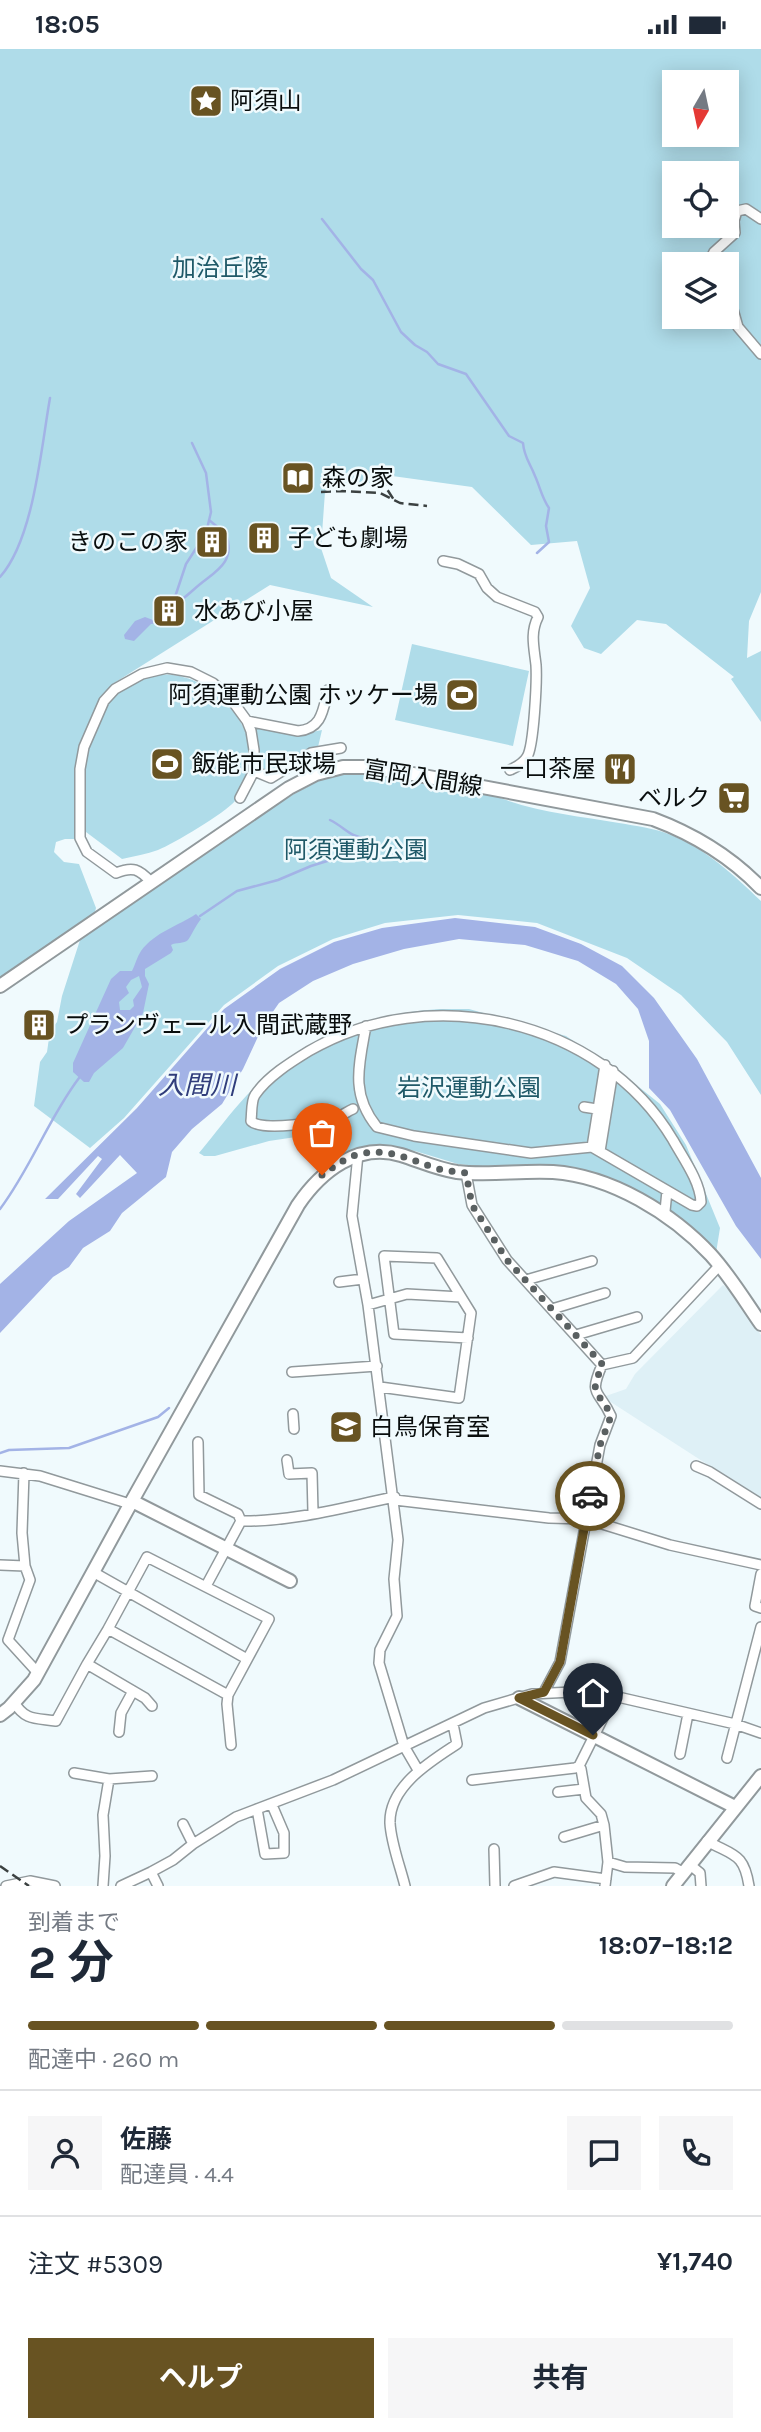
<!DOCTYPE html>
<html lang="ja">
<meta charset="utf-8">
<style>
body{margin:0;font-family:Karla,"Noto Sans JP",sans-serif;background:#f6f6f7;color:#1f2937;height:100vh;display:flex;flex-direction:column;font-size:26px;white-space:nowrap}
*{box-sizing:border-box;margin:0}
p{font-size:23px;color:#747a83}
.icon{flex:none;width:38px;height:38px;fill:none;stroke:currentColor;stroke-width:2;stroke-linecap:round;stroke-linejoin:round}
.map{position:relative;height:1837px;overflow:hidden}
.panel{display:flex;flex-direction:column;background:#fff;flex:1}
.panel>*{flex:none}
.needle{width:46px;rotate:189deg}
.tools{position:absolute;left:662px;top:21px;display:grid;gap:14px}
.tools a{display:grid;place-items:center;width:77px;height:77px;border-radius:0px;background:#fff;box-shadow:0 4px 18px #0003;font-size:35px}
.pin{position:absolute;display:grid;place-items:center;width:60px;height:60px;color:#fff;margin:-72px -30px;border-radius:50% 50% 50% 0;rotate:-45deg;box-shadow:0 0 7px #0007}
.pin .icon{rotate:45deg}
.courier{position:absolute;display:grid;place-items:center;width:70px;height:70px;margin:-35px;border:5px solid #685322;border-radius:50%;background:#fff;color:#222;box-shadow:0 2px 9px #0007}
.headline em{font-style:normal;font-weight:700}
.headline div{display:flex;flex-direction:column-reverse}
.headline{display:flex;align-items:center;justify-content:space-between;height:119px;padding:0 28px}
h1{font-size:46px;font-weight:700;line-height:52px}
.bar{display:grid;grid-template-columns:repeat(4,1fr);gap:10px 7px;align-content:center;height:84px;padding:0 28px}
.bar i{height:9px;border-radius:5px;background:#e0e1e3}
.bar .active{background:#685322}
.bar p{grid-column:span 4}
.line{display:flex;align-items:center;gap:18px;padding:0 28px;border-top:2px solid #e0e1e3}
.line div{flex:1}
.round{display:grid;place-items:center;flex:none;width:74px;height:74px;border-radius:0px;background:#f6f6f7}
.cta{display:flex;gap:14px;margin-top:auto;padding:14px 28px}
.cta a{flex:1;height:80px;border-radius:0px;background:#685322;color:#fff;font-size:28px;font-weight:700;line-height:80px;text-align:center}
.cta a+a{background:#f6f6f7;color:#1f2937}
.status{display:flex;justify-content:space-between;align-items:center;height:49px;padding:0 35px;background:#fff;direction:ltr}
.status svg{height:19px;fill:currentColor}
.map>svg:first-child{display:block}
.built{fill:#def0f6}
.green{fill:#afdce9;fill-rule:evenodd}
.water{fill:#a3b3e6;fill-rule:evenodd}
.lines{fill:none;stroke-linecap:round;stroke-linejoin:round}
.stream{stroke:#a3b3e6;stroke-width:2.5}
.street-casing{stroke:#91999c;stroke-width:12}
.secondary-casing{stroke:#91999c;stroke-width:16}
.street{stroke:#fff;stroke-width:9}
.secondary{stroke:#fff;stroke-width:12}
.rail{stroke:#3b4141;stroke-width:2.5;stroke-dasharray:10 5;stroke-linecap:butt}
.done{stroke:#5a6061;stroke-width:7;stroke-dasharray:0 12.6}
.route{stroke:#685322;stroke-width:9}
.labels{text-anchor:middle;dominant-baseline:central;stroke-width:5;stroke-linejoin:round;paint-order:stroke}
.poi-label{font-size:24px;fill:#090d0d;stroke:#f0fafd;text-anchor:start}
.park-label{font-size:24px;fill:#1f5968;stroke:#f0fafd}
.street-label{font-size:24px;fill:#090d0d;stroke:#f0fafd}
.water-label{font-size:26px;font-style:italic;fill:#303d7b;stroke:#f0fafd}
</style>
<div class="status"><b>18:05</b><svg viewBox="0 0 49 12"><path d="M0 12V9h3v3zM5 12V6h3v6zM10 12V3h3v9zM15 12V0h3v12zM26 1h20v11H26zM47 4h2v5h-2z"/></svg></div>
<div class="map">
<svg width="761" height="1837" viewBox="0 0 761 1837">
<rect width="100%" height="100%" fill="#f0fafd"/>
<path class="built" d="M723,1236l6,5 32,45v164l-158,-102 23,-8 9,-15z"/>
<path class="green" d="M0,0h761v543l-12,29 -2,37 14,-7v71l-30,-43 3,-2 -68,-53 -29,-4 -36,34 -17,-6 -13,-22 19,-38 -13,-47 -46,4 -59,-58 -87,-12 -16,8 -42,4 -2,5 -4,56 10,30 42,29 -103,-22 -159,100 -21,51c8,-15 14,-34 28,-45 71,-56 172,44 117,110 -10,12 -62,43 -77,49 -11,4 -24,6 -36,9l-40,-30 4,-82 -11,26v66h-10l-9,3 -2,10 10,10 15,2 17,44 -2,8 -94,68zM674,33h52v53h-52zM674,124h52v53h-52zM674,215h52v53h-52z
M412,595l117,27 -16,75 -118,-26z
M259,678l38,8 25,-5 -4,17 -16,6 -34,22 -5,-2 -9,-43z
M364,721l134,27c38,15 81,19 121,26 17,3 35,5 52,12 35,14 63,40 90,66v194l-34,-53 -46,-47 -54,-37 -90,-35 -79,-8 -73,8 -52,16 -55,27 -54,39 -100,113 -34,30 -56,-42 6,-44 7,-10 3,-21 7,-9 5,-26 18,-56 177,-123 37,-23 41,-22z
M440,960h29l97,27 58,39 36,29 26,41 34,83 -4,25 -115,-77 -41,-11 -63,3 -39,-4 -43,-13 -42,-4 -14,1 -43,20v-34l-47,7 -54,15h-11l-5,-3c16,-19 31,-40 48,-58 54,-57 117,-81 193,-86z"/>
<path class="water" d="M174,545l7,6 -15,20 -6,3 -9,1 -17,17 -9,-2 -1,-4 11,-14 10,-4 8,3 6,-1z
M196,865l5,5c-5,6 -10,17 -13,21 -4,4 -12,2 -17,5l2,5 -2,3 -26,16v7l4,8 -6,29 -20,35 -29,25 -5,9h-5l-11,-10v-9l38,-84 9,-8h12c3,-6 5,-14 9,-20 14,-19 37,-25 55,-37zM139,927l3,11 -9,13 1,6 -4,4h-10l-1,-8 10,-9 -3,-6 5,-7z
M455,869l80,9 46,17 41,22 32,32 43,61 64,119v81l-25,-33 -66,-116 -21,-22v-47l-11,-32 -22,-25 -38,-23 -53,-16 -66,-6 -55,10 -51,15 -40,17 -34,22 -16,23 -20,43 -21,35 -30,25 -20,23 -6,25 -44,36 -12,18 -27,17 -14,19 -16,10 -53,56v-49l69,-63 68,-48 -17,-18 -40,43 -4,-4 26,-35 -4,-3 -40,43h-13l92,-91 87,-99 56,-40 54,-27 48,-14z"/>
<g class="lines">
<path class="stream" d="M322,170l39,50 12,11 28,52 14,13 12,7 11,12 28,10 43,62 14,7c1,14 7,20 12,33 5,11 7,22 14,32l-3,18 3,16 -12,11
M0,528c34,-38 41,-129 50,-179
M176,545l10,-30 20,-31 5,-21 -5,-39 -14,-30
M181,551c7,-5 12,-10 18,-15 17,-14 37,-23 27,-51l-17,-14
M200,867l37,-25 41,-11 33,-14 55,-17 3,-10c-20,-2 -23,-11 -39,-19
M0,1160c31,-41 48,-90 79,-131
M0,1404l9,-3 60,-2 89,-31 11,-9"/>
<defs>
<path id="street" d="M708,215l6,-12 21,-19 -1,-12 3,-10 9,-2 15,10
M726,246l4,4 8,28 23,27
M443,512l15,3 21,10 8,14 10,9 38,15 3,5c-8,16 -4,30 -2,48 1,15 -2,81 -9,92 -4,7 -11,10 -17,13
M247,672l51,10c24,-2 25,-21 30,-41
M254,722l17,7 40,-25 30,-5
M151,833c-12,-13 -18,-16 -35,-9l-29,-21 -7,-14v-69l4,-22 20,-46 11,-12 27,-15 25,-6 24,4 22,11 18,16 16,22 4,10 3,19v21l-14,27
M584,1058l19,3
M353,1060c-5,2 -10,6 -15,8 -16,5 -76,15 -87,4 1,-8 0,-20 4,-26 12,-18 36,-33 54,-44 120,-70 291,-33 364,89 10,18 27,41 28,62l-4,4 -5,-1 -100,-58 -61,6 -117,-17 -37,-9c-27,-33 -18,-62 -11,-101
M592,1098l13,-82
M600,1102l13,-80
M358,1105l-6,62 16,89 30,235 -4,39 3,37 -17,34 -1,13 25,83 14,24
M466,1124l6,32 35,55 95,105
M665,1162l2,-20
M526,1231l66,-19
M339,1233l24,-3
M368,1256l39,-11 54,3
M552,1260l53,-16
M576,1286l61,-18
M292,1323l85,-6
M380,1338l79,11 12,-85 -34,-55 -53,-2 10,78 74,4
M293,1365l1,15
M198,1393l1,53 39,19 3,7 -35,65
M287,1411l2,14 23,-1 1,39
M696,1417l14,6 51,32
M0,1422l40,5 90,28
M24,1424l-2,60 3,33
M395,1451l154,18 37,1 84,26 91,20
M241,1472c51,1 103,-14 154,-24
M147,1508l122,62 -41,76 -120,-66z
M0,1516l25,1 5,14 -22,60 30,33
M93,1523l154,87
M761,1525l-6,32 6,2
M108,1580l-21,35 58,34 7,8
M544,1643l16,-30 40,-217 11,-29c-12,-27 -23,-19 -9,-51l31,-7 86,-92
M228,1646l-1,9 4,41
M14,1653c11,19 22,16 42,19l31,-57
M119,1683l2,-19 12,-22
M680,1705l8,-40
M727,1709l34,-131
M74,1724l35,6 43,-3
M472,1731l103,-12 4,-2
M558,1743l26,-3
M257,1760l8,45 19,-1v-20l-12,-28
M183,1775l10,20
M564,1788l40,-12
M707,1792c27,15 37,12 42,45
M494,1800l1,37
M608,1813l17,5 50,1 7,4
M689,1815l11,9 1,13
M151,1823l7,14
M6,1837l24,-5 25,5
M103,1837l2,-30 -2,-41 6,-36
M121,1837l30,-14 22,-12 20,-16 43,-27 97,-37 151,-72 48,-14 40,-2 33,2 130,30 26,9
M405,1837c-5,-20 -14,-43 -15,-63 -1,-37 41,-62 67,-79l-4,-20
M514,1837l40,-14 52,7
M605,1837l3,-24 -4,-37 -3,-11 -15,-16 -5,-29 -2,-3 35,-70"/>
<path id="secondary" d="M0,937l289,-198 27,-14 27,-7h23l36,5 251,47c40,15 78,38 108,69
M132,1452l158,80
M519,1649l216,109
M0,1666l9,-7 25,-28 98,-179 166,-296c23,-34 60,-63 103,-50 19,6 36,14 56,17 32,4 64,-2 96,0 58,4 119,41 158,83 19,21 34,46 50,69
M673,1837l88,-110"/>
</defs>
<use href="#street" class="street-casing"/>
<use href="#secondary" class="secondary-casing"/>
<use href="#street" class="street"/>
<use href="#secondary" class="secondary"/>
<path class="rail" d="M385,427v10l9,14
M321,443l19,-1 40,2 20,10 27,3
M0,1817l29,20"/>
</g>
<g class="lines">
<path class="done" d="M322,1126c12,-8 24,-18 38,-21 29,-7 52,7 79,15 9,2 18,3 27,4l6,32 35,55 96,105c-16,32 -4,24 8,51l-11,29 -10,51"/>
<path class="route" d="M590,1447l-30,166 -16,30 -25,6 74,37"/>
</g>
<defs>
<symbol id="sight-square" viewBox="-11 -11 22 22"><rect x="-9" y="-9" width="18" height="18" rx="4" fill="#685322" stroke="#f0fafd"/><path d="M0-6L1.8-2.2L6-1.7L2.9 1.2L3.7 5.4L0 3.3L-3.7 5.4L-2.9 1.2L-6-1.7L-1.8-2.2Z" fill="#fff"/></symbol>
<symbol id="library-square" viewBox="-11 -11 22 22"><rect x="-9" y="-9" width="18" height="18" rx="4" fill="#685322" stroke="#f0fafd"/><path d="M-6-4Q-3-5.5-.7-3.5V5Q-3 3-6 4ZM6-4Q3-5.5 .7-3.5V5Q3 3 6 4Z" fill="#fff"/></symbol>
<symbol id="building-square" viewBox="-11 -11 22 22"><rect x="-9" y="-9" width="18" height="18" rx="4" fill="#685322" stroke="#f0fafd"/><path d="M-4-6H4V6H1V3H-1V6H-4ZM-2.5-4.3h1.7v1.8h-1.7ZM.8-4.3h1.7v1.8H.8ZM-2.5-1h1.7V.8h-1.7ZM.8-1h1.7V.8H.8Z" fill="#fff"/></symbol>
<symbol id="stadium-square" viewBox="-11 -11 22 22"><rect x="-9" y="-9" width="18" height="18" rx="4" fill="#685322" stroke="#f0fafd"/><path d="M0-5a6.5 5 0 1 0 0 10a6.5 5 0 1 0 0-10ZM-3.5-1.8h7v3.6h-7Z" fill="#fff"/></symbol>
<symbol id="restaurant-square" viewBox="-11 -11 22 22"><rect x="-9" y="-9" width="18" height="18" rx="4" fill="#685322" stroke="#f0fafd"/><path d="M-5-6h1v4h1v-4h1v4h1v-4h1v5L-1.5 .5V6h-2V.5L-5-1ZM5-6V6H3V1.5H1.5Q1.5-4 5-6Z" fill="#fff"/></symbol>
<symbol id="supermarket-square" viewBox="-11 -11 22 22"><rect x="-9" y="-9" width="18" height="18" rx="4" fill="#685322" stroke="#f0fafd"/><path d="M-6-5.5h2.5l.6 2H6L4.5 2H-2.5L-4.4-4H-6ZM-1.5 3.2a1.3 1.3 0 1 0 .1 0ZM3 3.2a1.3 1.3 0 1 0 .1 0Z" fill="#fff"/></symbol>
<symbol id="school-square" viewBox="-11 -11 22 22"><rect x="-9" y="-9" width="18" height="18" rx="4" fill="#685322" stroke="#f0fafd"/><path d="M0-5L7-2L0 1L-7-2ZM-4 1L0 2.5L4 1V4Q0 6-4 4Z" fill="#fff"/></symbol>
</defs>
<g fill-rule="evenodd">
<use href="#sight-square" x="187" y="33" width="38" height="38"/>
<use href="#library-square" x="279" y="410" width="38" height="38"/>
<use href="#building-square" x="245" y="470" width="38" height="38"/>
<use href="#building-square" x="193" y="474" width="38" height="38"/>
<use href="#building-square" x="150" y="543" width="38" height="38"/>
<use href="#stadium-square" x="443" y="627" width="38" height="38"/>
<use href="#stadium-square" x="148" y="696" width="38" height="38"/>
<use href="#restaurant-square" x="601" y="701" width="38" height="38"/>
<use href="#supermarket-square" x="715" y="730" width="38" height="38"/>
<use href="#building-square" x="20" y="957" width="38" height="38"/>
<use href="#school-square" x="327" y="1359" width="38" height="38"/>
</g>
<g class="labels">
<g class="poi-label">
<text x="230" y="52">阿須山</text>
<text x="322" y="429">森の家</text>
<text x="288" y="489">子ども劇場</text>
<text x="188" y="493" text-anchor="end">きのこの家</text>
<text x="194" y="562">水あび小屋</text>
<text x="438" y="646" text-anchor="end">阿須運動公園 ホッケー場</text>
<text x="192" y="715">飯能市民球場</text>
<text x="596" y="720" text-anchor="end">一口茶屋</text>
<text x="710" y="749" text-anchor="end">ベルク</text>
<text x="64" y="976">プランヴェール入間武蔵野</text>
<text x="370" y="1378">白鳥保育室</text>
</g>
<g class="park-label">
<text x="220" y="219">加治丘陵</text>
<text x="356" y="801">阿須運動公園</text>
<text x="469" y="1039">岩沢運動公園</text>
</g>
<g class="street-label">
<text transform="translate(423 729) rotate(9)">富岡入間線</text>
</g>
<g class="water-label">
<text x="197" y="1036">入間川</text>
</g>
</g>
</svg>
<div class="tools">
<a><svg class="needle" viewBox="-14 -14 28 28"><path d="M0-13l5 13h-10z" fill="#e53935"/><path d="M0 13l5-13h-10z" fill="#747a83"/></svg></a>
<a><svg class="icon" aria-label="locate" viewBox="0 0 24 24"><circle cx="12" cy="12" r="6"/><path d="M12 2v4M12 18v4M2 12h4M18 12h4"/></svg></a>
<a><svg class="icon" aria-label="layers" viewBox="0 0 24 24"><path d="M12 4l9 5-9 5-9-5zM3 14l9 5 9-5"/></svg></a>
</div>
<div class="pin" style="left:322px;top:1126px;background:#ea580c"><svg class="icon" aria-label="bag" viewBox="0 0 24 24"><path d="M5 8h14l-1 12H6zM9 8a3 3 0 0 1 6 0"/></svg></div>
<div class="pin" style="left:593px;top:1686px;background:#1f2937"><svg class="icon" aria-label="home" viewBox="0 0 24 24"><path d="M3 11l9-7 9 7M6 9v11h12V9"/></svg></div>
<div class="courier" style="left:590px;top:1447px"><svg class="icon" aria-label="car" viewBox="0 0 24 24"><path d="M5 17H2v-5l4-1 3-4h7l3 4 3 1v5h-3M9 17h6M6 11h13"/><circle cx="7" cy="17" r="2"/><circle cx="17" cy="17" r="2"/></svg></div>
</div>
<section class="panel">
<div class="headline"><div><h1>2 分</h1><p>到着まで</p></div><em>18:07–18:12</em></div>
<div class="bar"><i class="active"></i><i class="active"></i><i class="active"></i><i></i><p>配達中 · 260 m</p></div>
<div class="line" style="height:126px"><a class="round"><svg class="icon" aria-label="person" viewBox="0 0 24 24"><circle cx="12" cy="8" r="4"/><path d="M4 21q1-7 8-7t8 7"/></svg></a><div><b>佐藤</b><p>配達員 · 4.4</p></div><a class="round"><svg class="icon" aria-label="chat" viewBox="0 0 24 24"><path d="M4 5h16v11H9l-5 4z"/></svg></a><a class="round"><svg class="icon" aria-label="phone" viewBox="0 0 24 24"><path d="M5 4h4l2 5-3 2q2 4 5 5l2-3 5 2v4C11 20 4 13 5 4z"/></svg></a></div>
<div class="line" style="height:91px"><div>注文 #5309</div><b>¥1,740</b></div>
<div class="cta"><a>ヘルプ</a><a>共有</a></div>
</section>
